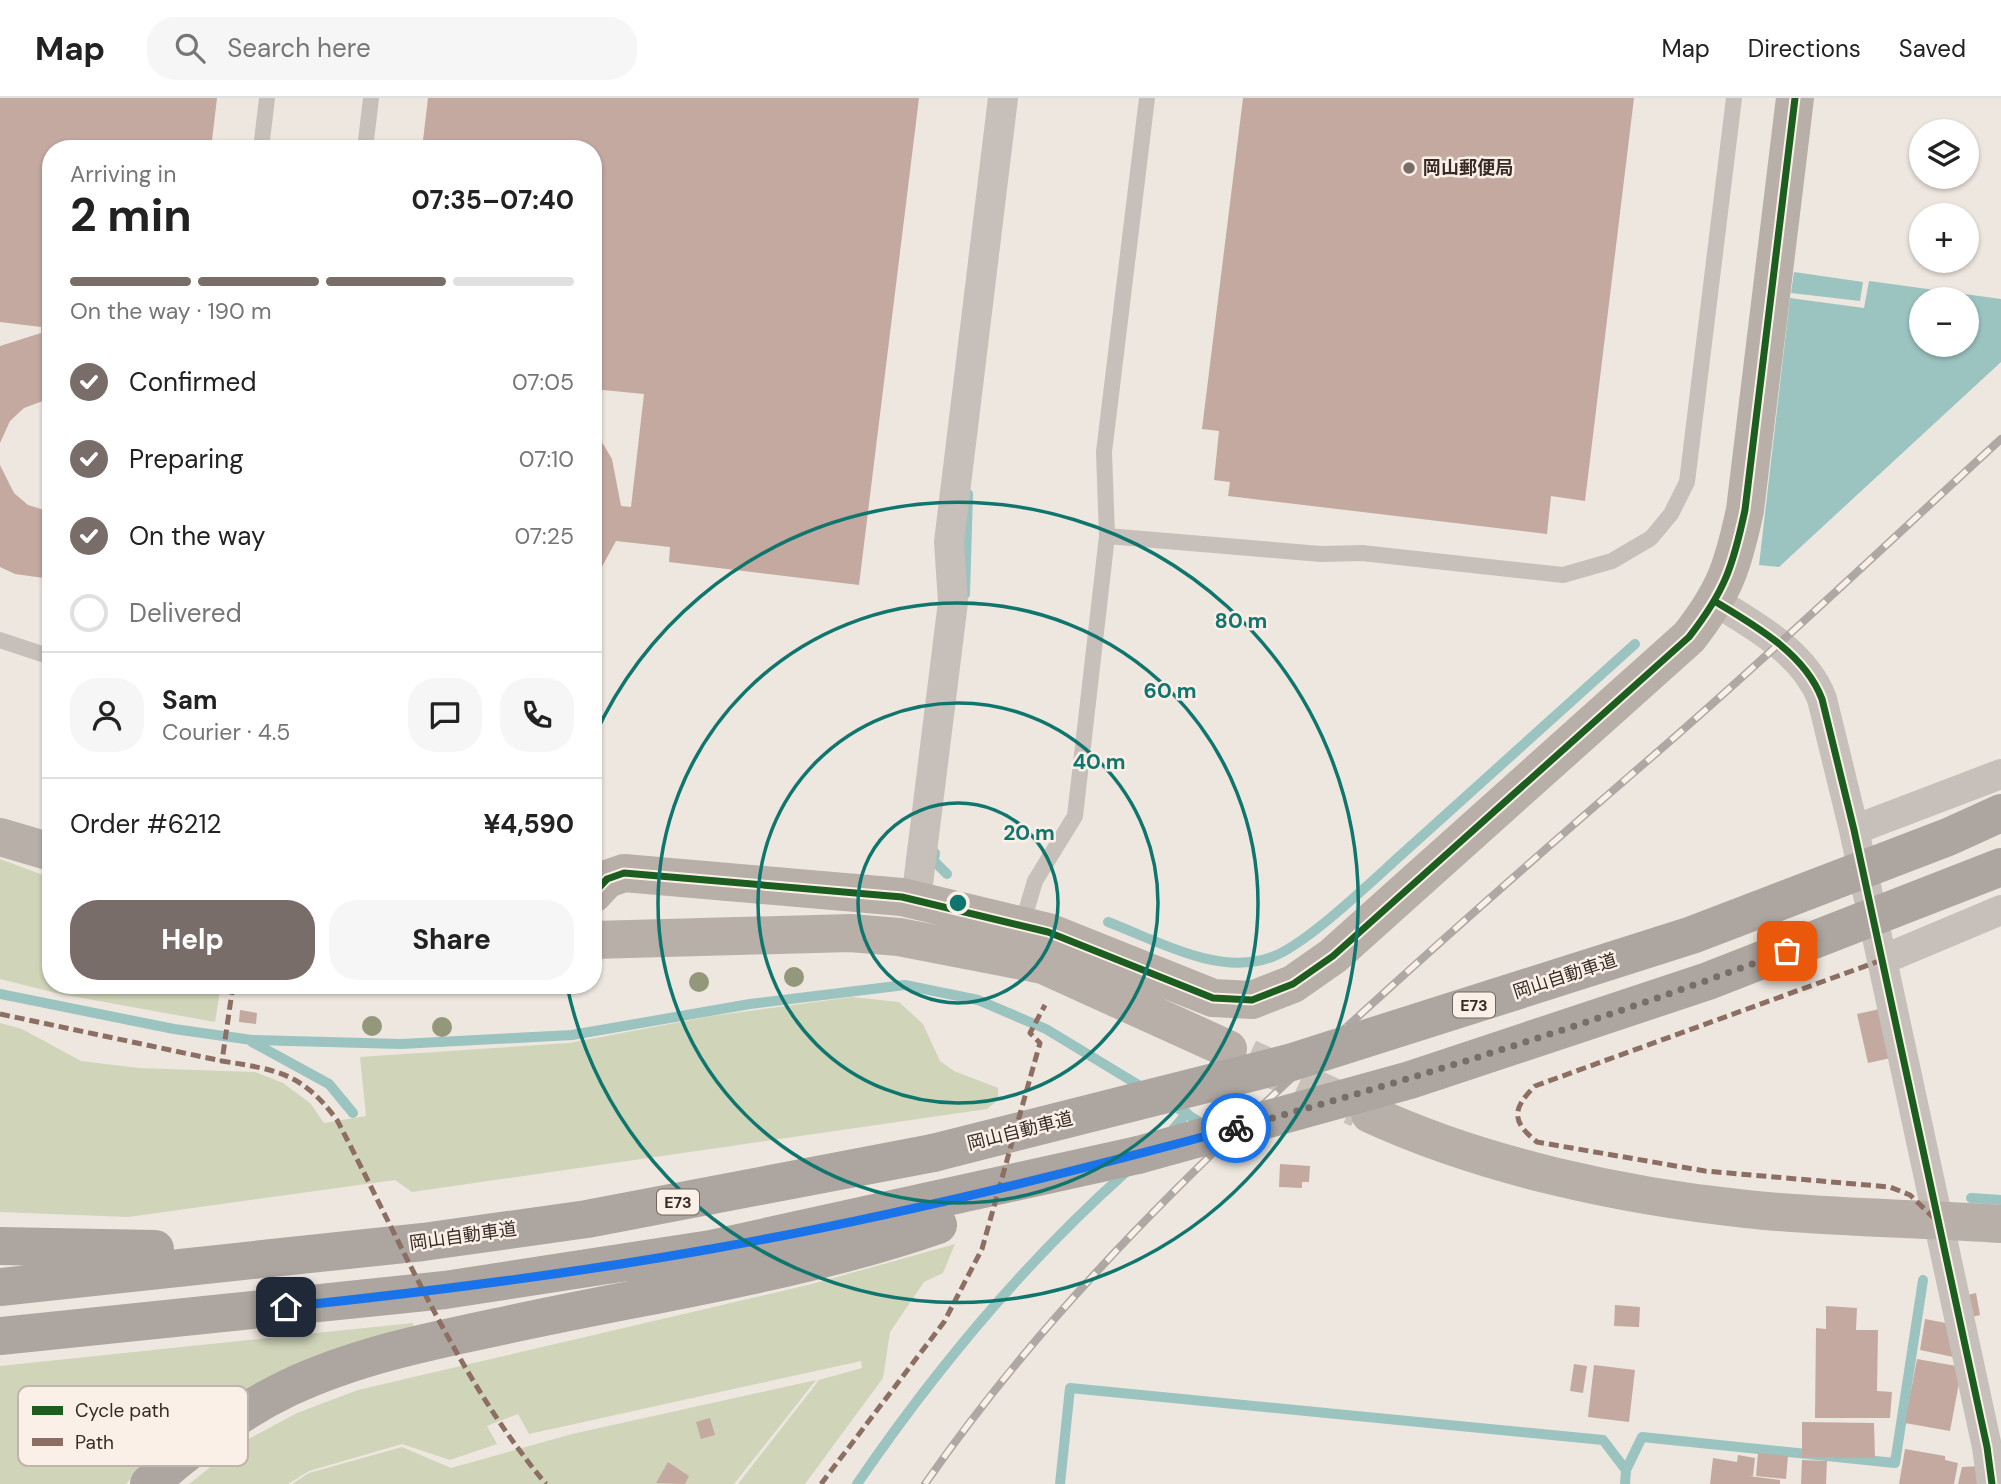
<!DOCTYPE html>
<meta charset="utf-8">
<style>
body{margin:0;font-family:"DM Sans","Noto Sans JP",sans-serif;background:#f6f6f6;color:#222;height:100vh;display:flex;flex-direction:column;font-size:26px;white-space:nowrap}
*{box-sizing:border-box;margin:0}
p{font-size:23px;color:#767676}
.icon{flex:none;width:38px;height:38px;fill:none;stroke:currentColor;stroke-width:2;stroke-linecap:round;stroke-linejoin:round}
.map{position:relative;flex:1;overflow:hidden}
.sheet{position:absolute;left:42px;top:42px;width:560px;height:854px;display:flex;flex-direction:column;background:#fff;border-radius:28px;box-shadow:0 2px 5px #0004}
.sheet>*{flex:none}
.buttons{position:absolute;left:1909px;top:21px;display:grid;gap:14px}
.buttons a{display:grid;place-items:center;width:70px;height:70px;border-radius:50%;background:#fff;box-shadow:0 2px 5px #0004;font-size:35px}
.pin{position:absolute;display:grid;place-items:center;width:60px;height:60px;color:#fff;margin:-30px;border-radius:14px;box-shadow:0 4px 10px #0006}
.courier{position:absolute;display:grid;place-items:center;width:70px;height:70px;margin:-35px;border:5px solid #1a73e8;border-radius:50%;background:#fff;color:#222;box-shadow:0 2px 9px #0007}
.headline em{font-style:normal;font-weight:700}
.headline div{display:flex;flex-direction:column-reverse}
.headline{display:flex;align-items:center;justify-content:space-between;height:119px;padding:0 28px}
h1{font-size:46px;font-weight:700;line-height:52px}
.bar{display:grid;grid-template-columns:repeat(4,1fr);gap:10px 7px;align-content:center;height:84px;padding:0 28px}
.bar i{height:9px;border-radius:5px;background:#e0e0e0}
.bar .current{background:#786d68}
.bar p{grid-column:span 4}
.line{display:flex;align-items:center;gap:18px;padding:0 28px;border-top:2px solid #e0e0e0}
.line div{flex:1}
.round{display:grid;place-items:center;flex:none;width:74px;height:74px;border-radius:28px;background:#f6f6f6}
ol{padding:0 28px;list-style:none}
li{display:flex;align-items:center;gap:21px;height:77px}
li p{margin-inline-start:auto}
li .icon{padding:7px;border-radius:50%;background:#786d68;color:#fff;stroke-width:4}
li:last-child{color:#767676}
li i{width:38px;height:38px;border:4px solid #e0e0e0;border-radius:50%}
.button{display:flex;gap:14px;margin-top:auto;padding:14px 28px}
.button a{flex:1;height:80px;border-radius:28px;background:#786d68;color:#fff;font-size:28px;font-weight:700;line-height:80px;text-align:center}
.button a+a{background:#f6f6f6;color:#222}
header{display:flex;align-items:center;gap:42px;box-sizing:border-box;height:98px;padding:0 35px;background:#fff;border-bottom:2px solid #e0e0e0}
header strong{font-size:33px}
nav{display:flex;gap:38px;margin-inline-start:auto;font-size:24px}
.search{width:490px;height:63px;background:#f6f6f6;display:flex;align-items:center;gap:18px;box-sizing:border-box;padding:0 24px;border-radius:28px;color:#767676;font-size:26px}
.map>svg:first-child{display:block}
.green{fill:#d0d4b9}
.water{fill:#9bc3c0;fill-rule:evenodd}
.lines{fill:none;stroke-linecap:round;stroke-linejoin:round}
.stream{stroke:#9bc3c0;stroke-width:10}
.building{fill:#c3a9a0}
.secondary-tunnel{stroke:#cac1bb;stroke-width:38;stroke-dasharray:38 19;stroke-linecap:butt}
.lane{stroke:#c7bfb9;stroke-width:16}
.street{stroke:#c7bfb9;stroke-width:30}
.secondary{stroke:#b8afa9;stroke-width:38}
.highway{stroke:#ada59f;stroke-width:38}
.rail-casing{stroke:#aea8a4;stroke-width:8}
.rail{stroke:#fbf0e7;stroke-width:5;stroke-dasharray:16;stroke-linecap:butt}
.highway-bridge{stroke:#ada59f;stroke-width:38}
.quiet{stroke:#8d6e63;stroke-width:5;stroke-dasharray:10 5;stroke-linecap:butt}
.cycleway-casing{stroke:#fbf0e7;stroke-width:11}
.cycleway{stroke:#1b5e20;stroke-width:7}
.tree{fill:#93987b}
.done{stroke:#786d68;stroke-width:7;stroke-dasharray:0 12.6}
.route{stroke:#1a73e8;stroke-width:9}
.ring{fill:none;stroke:#0f766e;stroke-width:3.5}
.poi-dot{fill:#786d68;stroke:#fbf0e7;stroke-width:2.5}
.labels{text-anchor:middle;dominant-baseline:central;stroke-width:5;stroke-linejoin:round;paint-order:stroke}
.shield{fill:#fbf0e7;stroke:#726661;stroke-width:2}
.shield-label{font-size:16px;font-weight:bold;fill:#382b27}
.poi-label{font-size:18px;font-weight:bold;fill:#382b27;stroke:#fbf0e7;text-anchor:start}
.street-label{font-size:18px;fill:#382b27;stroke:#fbf0e7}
.key{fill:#fbf0e7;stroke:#c0b5ad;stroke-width:2}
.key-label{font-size:19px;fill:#382b27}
.centre{fill:#0f766e;stroke:#fbf0e7;stroke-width:3.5}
.ring-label{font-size:21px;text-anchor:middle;font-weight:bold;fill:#0f766e;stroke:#fbf0e7;stroke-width:5;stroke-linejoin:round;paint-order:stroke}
</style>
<header>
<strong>Map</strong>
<div class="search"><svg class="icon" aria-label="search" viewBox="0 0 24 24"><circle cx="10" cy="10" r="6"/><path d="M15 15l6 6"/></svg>Search here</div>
<nav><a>Map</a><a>Directions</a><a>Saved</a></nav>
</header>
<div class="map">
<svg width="2001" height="1386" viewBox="0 0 2001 1386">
<rect width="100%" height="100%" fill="#eee7e0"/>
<path class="green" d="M0,761l51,19v107h170l-6,37 -155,-28 -60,-15z
M852,899l47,5 24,22 17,37 14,10 44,17v12l-11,9 -575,83 -17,-12 -267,37 -128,-5v-189l22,6 59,32 58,7 116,4 28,11 27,20 14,20 42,-7 -6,-59 209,-14 143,-27z
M955,1146l-12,29 -19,9 -34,50 -7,46 -78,106h-67l81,-104 43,-12 -1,-7 -332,73 -11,-20 -31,12 10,18 -47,16 -48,-16 -93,27 -21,13h-99l52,-41 56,-30 61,-23 454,-106z
M413,1225l1,8 -154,53 -59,34 -55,43 -20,23h-126v-118z
M816,1282l-82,104h-442l17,-11 93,-26 49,21 121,-34z"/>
<path class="water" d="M1794,174l69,10 -3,19 -69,-8z
M1869,183l132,18v63l-222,205 -20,-2 31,-267 74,10zM1922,201h45v46h-45z"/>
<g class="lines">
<path class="stream" d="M965,496l3,-100
M935,755l-1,8 13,13
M1108,824c48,18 111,55 164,35 35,-13 99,-75 129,-102 78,-70 156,-141 234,-211
M0,896l174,35 78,11 149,4 171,-9 178,-31 155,-19 73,15 68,29 99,60
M252,944l77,42 24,29
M1170,1005l29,19
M1169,1036l18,-21
M1971,1100l30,2
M857,1386c78,-114 166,-220 269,-312
M1060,1386l10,-96 533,52 23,30
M1625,1386l1,-14 16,-33 253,26 28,-183"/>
</g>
<path class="building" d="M0,0h217l-6,51h-160v249l-27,10 -14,13 -10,22v-97l41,-13v-6l-41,-5z
M428,0h491l-60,487 -190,-23 1,-15 -54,-6 -23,42v-156l19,32 9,47 10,1 13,-113 -51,-5v-240h-171z
M1243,0h391l-49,403 -34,-5 -4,38 -319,-38 2,-14 -16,-2 5,-49 -17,-2z
M0,367l14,28 14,12 23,7v67l-36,-5 -15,-7z
M69,887h20l-1,5z
M1880,911l11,49 -23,5 -11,-49z
M240,912l17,3 -1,11 -17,-2z
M1280,1066l30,2 -1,16h-7v6l-23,-1z
M1976,1195l4,22 -8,2 -4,-22z
M1615,1207l25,2 -1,20 -25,-1z
M1826,1208l31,2 -1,22h22l-1,61 15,1 -2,26h-75l1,-90 10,1z
M1925,1221l26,5 7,34 -38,-8z
M1917,1261l45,8 -12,64 -45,-8z
M1574,1266l13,2 -4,27 -13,-2z
M1594,1267l41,5 -6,52 -41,-5z
M710,1320l5,17 -14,4 -5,-17z
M1802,1324l72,1 1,35 -73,-1z
M1905,1351l40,7v4l13,3 -4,21h-55z
M1758,1355l30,3 -2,23 -30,-3z
M1738,1357l17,3 -2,18h-4l31,4v4h-70l3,-26 24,4z
M1802,1362l25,1 -1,23h-25z
M668,1364l21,14 -4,8 -29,-1z
M1981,1368l2,18h-25l4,-17z"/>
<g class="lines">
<path class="secondary-tunnel" d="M1248,960l111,51"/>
<path class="lane" d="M261,51l6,-51
M365,51l6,-51
M1107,438l214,18 41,-1 201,22 49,-14 39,-23 20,-24 16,-32 47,-384
M0,542l51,17
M1022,827l13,-44 40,-65 32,-280 -3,-84 43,-354"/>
<path class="street" d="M1716,504c40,24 89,52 106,97l32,131 133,617 5,37
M1854,732l147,-56
M916,802l37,-298 -4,-60 54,-444
M1882,862l119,-50"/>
<path class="secondary" d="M0,739l51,15
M593,796l14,-15 17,-6 278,24 146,35 165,66 39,2 41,-16 40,-28 356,-319c36,-46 44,-71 56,-127l50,-412
M593,842l257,-7 49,4 144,28 185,84
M1370,1016c113,52 252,82 376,95 84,9 170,9 255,15"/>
<path class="highway" d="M0,1148l155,3
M0,1189l423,-45 164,-23 346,-66
M0,1238l445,-46 266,-41 427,-94
M149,1386c43,-37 87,-71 139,-96 70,-33 147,-48 223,-64 143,-31 288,-51 427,-99"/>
<defs>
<path id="rail" d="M925,1386c104,-150 226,-274 358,-398 114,-107 231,-210 349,-312 126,-108 247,-223 369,-335"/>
</defs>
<use href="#rail" class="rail-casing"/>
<use href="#rail" class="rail"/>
<path class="highway-bridge" d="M933,1055l356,-90 403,-128 256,-98 53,-24
M1138,1057l272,-75 298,-99 293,-114"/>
<path class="quiet" d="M1882,862l-347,126c-23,23 -24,35 2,56l168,29 185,16 20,8 26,25
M233,887l-11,76c56,9 80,12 115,59 63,120 122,261 209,364
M0,916l222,47
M821,1386l123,-162 38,-73 58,-206 -10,-10 15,-28"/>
<defs>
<path id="cycleway" d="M1716,504c40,24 89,52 106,97l32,131 133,617 5,37
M593,796l14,-15 17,-6 278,24 146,35 165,66 39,2 41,-16 40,-28 356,-319c36,-46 44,-71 56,-127l50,-412"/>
</defs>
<use href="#cycleway" class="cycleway-casing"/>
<use href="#cycleway" class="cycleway"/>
</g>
<g class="tree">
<circle cx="794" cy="879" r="10"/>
<circle cx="699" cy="884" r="10"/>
<circle cx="372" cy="928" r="10"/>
<circle cx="442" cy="929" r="10"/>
</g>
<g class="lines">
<path class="done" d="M1236,1030c186,-51 370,-109 551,-177"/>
<path class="route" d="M286,1209c142,-15 284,-33 425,-58 176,-31 352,-74 525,-121"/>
</g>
<g class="ring">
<circle cx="958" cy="805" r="100"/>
<circle cx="958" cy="805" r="200"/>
<circle cx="958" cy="805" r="300"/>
<path d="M594 639A400 400 0 1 1 567 888"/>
</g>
<circle class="poi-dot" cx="1409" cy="70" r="7"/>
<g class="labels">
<g class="shield">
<rect x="1453" y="894.5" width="42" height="25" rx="5"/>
<rect x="657" y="1091.5" width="42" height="25" rx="5"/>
</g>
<g class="shield-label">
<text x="1474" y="907">E73</text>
<text x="678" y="1104">E73</text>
</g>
<g class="poi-label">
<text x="1423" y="70">岡山郵便局</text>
</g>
<g class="street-label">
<text transform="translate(1565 878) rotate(-18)">岡山自動車道</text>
<text transform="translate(1020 1033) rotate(-14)">岡山自動車道</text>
<text transform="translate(463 1138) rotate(-8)">岡山自動車道</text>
</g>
</g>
<rect x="18" y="1288" width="230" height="80" rx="10" class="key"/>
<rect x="32" y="1308" width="31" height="9" fill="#1b5e20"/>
<rect x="32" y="1340" width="31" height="8" fill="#8d6e63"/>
<g class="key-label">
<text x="75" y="1319">Cycle path</text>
<text x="75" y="1351">Path</text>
</g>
<circle cx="958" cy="805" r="10" class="centre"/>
<g class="ring-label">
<text x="1241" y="530">80 m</text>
<text x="1170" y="600">60 m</text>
<text x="1099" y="671">40 m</text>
<text x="1029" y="742">20 m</text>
</g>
</svg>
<div class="buttons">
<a><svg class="icon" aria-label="layers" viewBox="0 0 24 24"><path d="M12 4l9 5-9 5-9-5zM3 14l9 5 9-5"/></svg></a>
<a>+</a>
<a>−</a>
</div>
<div class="pin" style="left:1787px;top:853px;background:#ea580c"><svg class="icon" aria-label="bag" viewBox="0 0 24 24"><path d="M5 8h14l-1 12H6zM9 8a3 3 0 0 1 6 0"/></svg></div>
<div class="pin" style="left:286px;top:1209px;background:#1f2937"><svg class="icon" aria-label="home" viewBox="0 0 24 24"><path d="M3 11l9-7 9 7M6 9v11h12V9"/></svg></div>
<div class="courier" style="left:1236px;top:1030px"><svg class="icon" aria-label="bike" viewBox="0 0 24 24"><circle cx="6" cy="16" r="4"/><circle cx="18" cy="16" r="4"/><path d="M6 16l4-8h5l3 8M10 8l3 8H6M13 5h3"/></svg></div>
<section class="sheet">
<div class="headline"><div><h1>2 min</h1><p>Arriving in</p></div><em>07:35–07:40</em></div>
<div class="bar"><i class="current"></i><i class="current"></i><i class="current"></i><i></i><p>On the way · 190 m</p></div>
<ol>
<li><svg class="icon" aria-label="check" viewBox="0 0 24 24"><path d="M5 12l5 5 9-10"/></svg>Confirmed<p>07:05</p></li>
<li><svg class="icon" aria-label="check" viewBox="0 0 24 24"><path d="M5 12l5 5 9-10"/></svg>Preparing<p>07:10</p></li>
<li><svg class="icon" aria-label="check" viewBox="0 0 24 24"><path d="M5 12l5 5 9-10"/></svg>On the way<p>07:25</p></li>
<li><i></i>Delivered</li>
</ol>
<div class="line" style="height:126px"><a class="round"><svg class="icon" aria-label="person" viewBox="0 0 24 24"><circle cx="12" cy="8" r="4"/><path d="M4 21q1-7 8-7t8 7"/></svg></a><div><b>Sam</b><p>Courier · 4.5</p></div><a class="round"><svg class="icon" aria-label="chat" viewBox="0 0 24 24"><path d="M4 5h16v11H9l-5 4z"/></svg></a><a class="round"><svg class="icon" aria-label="phone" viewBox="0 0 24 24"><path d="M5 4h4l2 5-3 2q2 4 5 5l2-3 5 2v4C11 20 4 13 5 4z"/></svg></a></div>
<div class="line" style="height:91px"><div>Order #6212</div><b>¥4,590</b></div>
<div class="button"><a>Help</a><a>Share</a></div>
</section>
</div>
